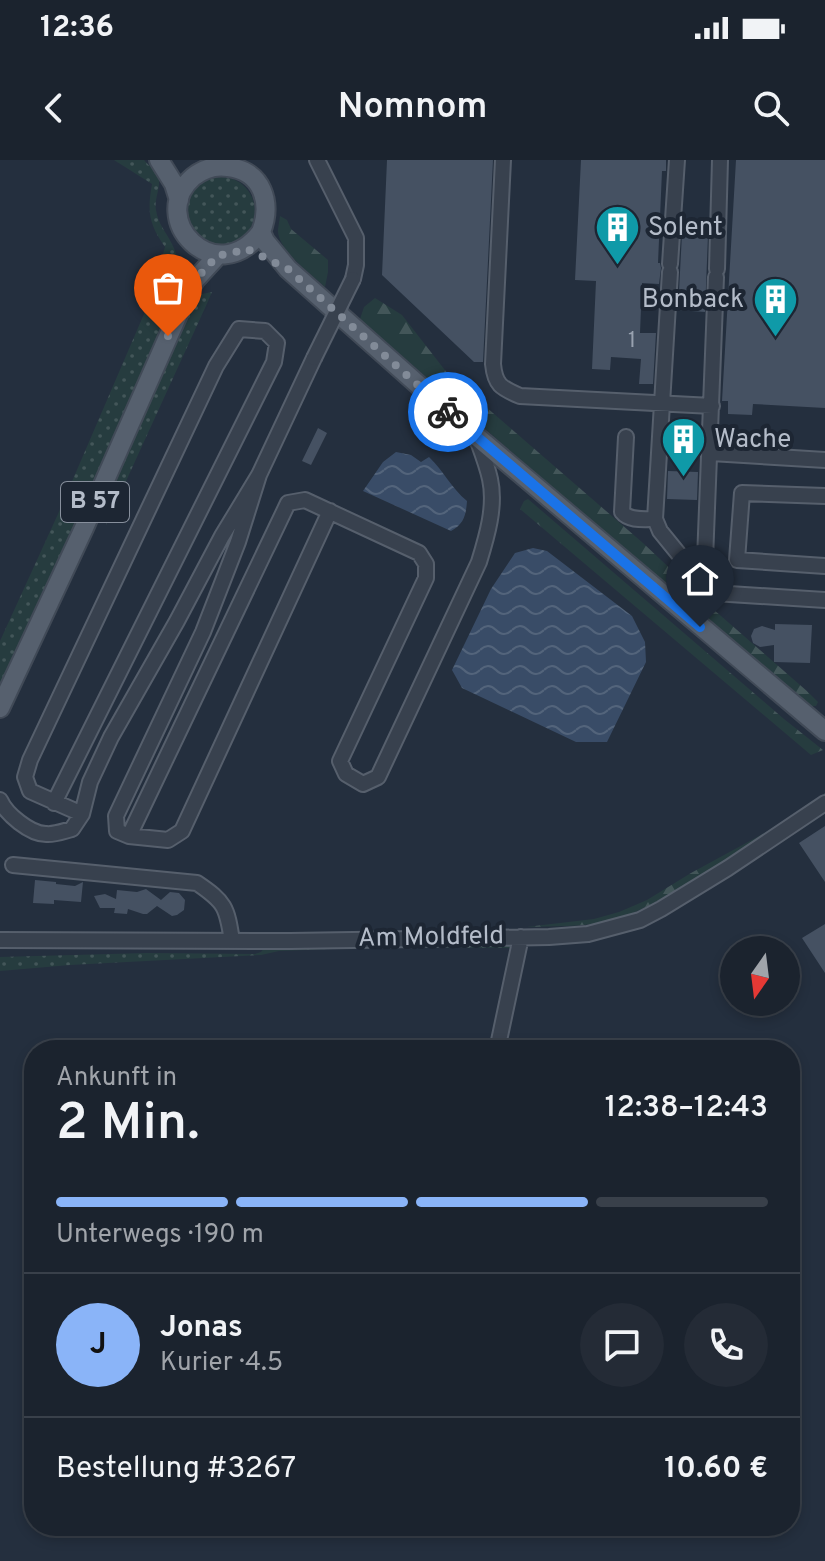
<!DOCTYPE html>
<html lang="de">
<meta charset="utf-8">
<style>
body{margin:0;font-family:Overpass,sans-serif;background:#242b36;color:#f1f3f6;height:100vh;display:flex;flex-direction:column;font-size:30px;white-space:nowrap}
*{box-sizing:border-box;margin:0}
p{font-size:26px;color:#a0a4aa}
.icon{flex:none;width:44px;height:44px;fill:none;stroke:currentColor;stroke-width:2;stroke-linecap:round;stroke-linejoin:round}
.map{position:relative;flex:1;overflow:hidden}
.panel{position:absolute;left:24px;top:880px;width:776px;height:496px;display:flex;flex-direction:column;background:#1b232e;border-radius:32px;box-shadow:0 4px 12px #0003,0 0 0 2px #39404a}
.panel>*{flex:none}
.needle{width:52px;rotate:194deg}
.buttons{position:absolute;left:720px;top:776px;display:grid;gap:16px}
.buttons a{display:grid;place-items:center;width:80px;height:80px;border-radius:50%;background:#1b232e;box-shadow:0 4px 12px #0003,0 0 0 2px #39404a;font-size:40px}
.pin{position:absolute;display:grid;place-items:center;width:68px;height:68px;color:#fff;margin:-82px -34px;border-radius:50% 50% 50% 0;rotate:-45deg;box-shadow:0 0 8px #0007}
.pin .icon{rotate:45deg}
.courier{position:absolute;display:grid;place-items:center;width:80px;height:80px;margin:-40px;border:6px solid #1a73e8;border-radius:50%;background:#fff;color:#222;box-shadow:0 2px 10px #0007}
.summary em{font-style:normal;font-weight:600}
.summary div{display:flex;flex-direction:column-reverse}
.summary{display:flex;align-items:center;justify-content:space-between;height:136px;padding:0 32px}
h1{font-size:52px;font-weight:600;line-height:60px}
.bar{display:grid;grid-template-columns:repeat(4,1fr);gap:12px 8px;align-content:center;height:96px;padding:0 32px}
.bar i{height:10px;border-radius:6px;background:#39404a}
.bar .on{background:#8ab4f8}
.bar p{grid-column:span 4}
.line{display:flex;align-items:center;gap:20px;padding:0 32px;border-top:2px solid #39404a}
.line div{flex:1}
.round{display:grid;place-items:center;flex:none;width:84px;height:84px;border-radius:42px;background:#242b36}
.status{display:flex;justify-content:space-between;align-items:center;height:56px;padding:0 40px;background:#1b232e;direction:ltr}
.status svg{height:22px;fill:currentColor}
header{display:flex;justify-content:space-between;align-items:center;height:104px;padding:0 32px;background:#1b232e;font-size:36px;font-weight:600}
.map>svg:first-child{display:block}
.grass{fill:url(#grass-dots)}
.forest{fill:url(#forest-firs)}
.water{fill:url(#water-waves)}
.building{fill:#455162}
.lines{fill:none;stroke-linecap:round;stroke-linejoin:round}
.minor-casing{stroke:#565f6c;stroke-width:18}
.major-casing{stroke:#414a57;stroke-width:22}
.minor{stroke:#38414e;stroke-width:14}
.major{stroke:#56606e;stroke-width:18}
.minor-bridge-casing{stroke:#565f6c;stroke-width:18;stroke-linecap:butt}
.minor-bridge{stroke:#38414e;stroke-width:14}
.done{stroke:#828b98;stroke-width:8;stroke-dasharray:0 14.4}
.route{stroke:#1a73e8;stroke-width:10}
.labels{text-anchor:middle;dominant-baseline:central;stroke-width:8;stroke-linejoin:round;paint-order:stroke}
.number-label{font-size:22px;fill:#98a1af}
.shield{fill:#1d2633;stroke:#878f9c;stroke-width:2}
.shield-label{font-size:24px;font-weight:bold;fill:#b4bcc9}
.poi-label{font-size:26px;fill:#b4bcc9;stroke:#1d2633;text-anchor:start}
.street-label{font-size:26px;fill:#b4bcc9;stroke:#1d2633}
</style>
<div class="status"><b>12:36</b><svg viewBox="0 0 49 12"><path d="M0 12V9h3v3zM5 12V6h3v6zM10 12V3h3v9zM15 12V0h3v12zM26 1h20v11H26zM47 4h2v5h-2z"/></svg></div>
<header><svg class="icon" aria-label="back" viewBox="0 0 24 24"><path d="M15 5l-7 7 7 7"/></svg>Nomnom<svg class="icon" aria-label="search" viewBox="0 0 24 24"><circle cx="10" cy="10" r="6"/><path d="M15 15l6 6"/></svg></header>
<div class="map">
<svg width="825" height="1401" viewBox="0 0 825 1401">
<defs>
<pattern id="grass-dots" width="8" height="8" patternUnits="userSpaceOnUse" patternTransform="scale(2)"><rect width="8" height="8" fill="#263c3f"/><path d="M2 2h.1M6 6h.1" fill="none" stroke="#435659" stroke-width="1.8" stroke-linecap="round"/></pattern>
<pattern id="forest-firs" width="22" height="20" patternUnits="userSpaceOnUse" patternTransform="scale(2)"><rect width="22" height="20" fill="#263c3f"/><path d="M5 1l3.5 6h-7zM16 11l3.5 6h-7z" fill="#435659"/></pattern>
<pattern id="water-waves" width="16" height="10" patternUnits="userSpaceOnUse" patternTransform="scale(2)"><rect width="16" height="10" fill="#394c67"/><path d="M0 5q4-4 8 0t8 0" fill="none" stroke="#53647b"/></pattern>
</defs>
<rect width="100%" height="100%" fill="#242f3e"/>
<path class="grass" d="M114,0h30c5,6 13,11 15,19 1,11 -5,21 -3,31 2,14 10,22 16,34 7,14 9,27 6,41l-52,128 -126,276v-48l58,-127 92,-214 15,-53c-16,-23 -18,-35 -13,-63z
M187 51a34 34 0 1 1 68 0a34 34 0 1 1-68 0Z
M212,132l-7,16 -99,217 6,-37 85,-193z
M508,783l2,5h-154l-77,3 -18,4 -191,10 -70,6v-14l147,-4 108,1 6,-2 5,-6z"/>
<path class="forest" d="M280,56l7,4 4,9 37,31v12l-3,15c-14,-13 -48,-38 -47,-57 0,-1 2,-13 2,-14z
M375,138l27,17 46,59 195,169 70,66 95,83 10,10 -2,4h-6l-288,-245 -162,-142 4,-12z
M528,339l256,220 39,31 -12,5 -291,-246 4,-8z
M825,633v9c-43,29 -86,53 -131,78 -28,16 -57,35 -88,42 -26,5 -53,4 -80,5l68,-8 25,-7 28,-12 44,-27 119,-65z"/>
<path class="water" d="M396,292l15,3 10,7 8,-5c15,14 22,31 38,44 -1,14 -3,23 -16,30l-88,-40 20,-29z
M533,388l14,3 85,65 13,26 1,20 -39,80h-31l-114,-54 -10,-18 39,-81 24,-36z"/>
<path class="building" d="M387,0h106l-10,202h-9l-92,-87z
M581,0h85v11h-4l-4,92h2l1,5 -2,16 -17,-1 -2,50h16l-3,51h-14l2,-25 -30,-2 -1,13 -18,-1 4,-88 -21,-1z
M736,0h89v248l-72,-4 -1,11 -24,-1v-13h-6z
M682,74l26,1 -3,77 -27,-2z
M318,268l9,5 -16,32 -9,-4z
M668,311l30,1 -1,28 -30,-1z
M775,464l37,1 -2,38 -36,-1v-17l-14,2 -7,-4 -2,-7 3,-7 8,-3 13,4z
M825,666v56l-26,-39z
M35,720l21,2v2l19,2 8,-4 -2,20 -27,-2v4l-21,-1z
M146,729l15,11 9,-8 9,1 6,7 -1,10 -7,5 -5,1 -15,-10 -10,8h-4l-15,-5 -1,5 -13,-1 1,-5h-15l-6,-12 11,-2 11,5 1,-9 20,2z
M825,764v49l-23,-35z"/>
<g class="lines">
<defs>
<path id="minor" d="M317,0l39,78v27l-3,14
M503,0l-10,204c2,21 8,24 27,32l192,10
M670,104l7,-104
M717,109l3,-109
M670,112l-15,247 5,12 26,32 18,2
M716,117l-12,308 10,8 111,7
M626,277l-4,75c7,9 22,7 33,7
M711,293l114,7
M259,315l-21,67 -35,90 -87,184 1,15 12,5 39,4 14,-9 148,-320
M825,336l-83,-3 -5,67 88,6
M0,640c6,14 30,34 46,34 8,1 18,-3 26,-5l10,-15 8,-32 21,-45 66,-116 45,-85 37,-61 55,-117
M54,643l220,-441 3,-19 -12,-12 -26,-2 -23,37 -186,394 -5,17 5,14 52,23
M129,676l159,-333 17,-3 114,53 7,11v14l-86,183 6,13 17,10 15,-7 101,-215c8,-26 17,-56 11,-83 -3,-14 -9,-29 -14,-43
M13,705l184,18c28,19 30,24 35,58
M0,780l290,1 259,-4 39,-3 52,-14 21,-11 67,-41 97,-65
M497,890l24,-113"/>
<path id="major" d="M159,0l15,24 5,16
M261,72c-46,60 -115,-14 -68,-55 10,-8 23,-12 35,-10 35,4 44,36 33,65l4,9 23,28 188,167 349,295
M0,548l84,-180 103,-234 8,-14 23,-25"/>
</defs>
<use href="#minor" class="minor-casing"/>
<use href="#major" class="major-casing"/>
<use href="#minor" class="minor"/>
<use href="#major" class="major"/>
<defs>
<path id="minor-bridge" d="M314,198l39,-79"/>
</defs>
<use href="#minor-bridge" class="minor-bridge-casing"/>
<use href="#minor-bridge" class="minor-bridge"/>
</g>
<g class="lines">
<path class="done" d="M168,176l19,-42 8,-14 23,-25 13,-1 14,-6 43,21 160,143"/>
<path class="route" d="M448,252l252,215"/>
</g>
<defs>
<symbol id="building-pin" viewBox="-11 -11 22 30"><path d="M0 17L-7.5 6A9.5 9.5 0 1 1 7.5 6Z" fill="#0f9aa8" stroke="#1d2633"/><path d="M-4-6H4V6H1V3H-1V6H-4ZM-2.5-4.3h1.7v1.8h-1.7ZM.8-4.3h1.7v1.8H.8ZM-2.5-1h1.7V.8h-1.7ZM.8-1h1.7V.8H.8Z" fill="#fff"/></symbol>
</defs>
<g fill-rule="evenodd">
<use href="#building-pin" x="592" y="42" width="51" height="69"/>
<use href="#building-pin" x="750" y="114" width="51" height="69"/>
<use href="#building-pin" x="658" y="254" width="51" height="69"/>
</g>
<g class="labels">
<g class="number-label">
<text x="632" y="181">1</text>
</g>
<rect class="shield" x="61" y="322" width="68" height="40" rx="6"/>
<g class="shield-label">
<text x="95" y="342">B 57</text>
</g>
<g class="poi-label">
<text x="648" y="68">Solent</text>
<text x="744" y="140" text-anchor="end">Bonback</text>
<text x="714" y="280">Wache</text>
</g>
<g class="street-label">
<text transform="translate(431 778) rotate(-1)">Am Moldfeld</text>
</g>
</g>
</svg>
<div class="buttons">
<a><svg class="needle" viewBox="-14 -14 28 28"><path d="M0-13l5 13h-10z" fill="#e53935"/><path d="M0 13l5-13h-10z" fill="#a0a4aa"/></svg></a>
</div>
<div class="pin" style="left:168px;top:176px;background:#ea580c"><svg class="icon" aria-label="bag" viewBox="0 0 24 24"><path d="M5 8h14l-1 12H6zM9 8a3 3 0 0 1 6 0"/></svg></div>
<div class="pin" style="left:700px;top:467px;background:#1f2937"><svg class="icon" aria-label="home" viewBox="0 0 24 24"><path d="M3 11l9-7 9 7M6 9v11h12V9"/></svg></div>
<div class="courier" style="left:448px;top:252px"><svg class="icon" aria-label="bike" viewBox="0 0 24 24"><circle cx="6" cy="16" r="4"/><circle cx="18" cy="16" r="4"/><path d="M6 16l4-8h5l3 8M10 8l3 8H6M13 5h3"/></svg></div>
<section class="panel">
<div class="summary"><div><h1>2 Min.</h1><p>Ankunft in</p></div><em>12:38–12:43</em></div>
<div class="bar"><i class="on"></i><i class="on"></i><i class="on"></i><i></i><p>Unterwegs · 190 m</p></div>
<div class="line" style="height:144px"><b class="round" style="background:#8ab4f8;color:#111">J</b><div><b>Jonas</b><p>Kurier · 4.5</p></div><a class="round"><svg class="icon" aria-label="chat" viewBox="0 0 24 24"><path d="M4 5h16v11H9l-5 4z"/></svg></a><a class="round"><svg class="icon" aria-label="phone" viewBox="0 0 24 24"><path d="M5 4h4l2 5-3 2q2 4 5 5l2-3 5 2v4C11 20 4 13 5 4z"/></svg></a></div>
<div class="line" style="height:104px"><div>Bestellung #3267</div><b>10.60 €</b></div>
</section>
</div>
